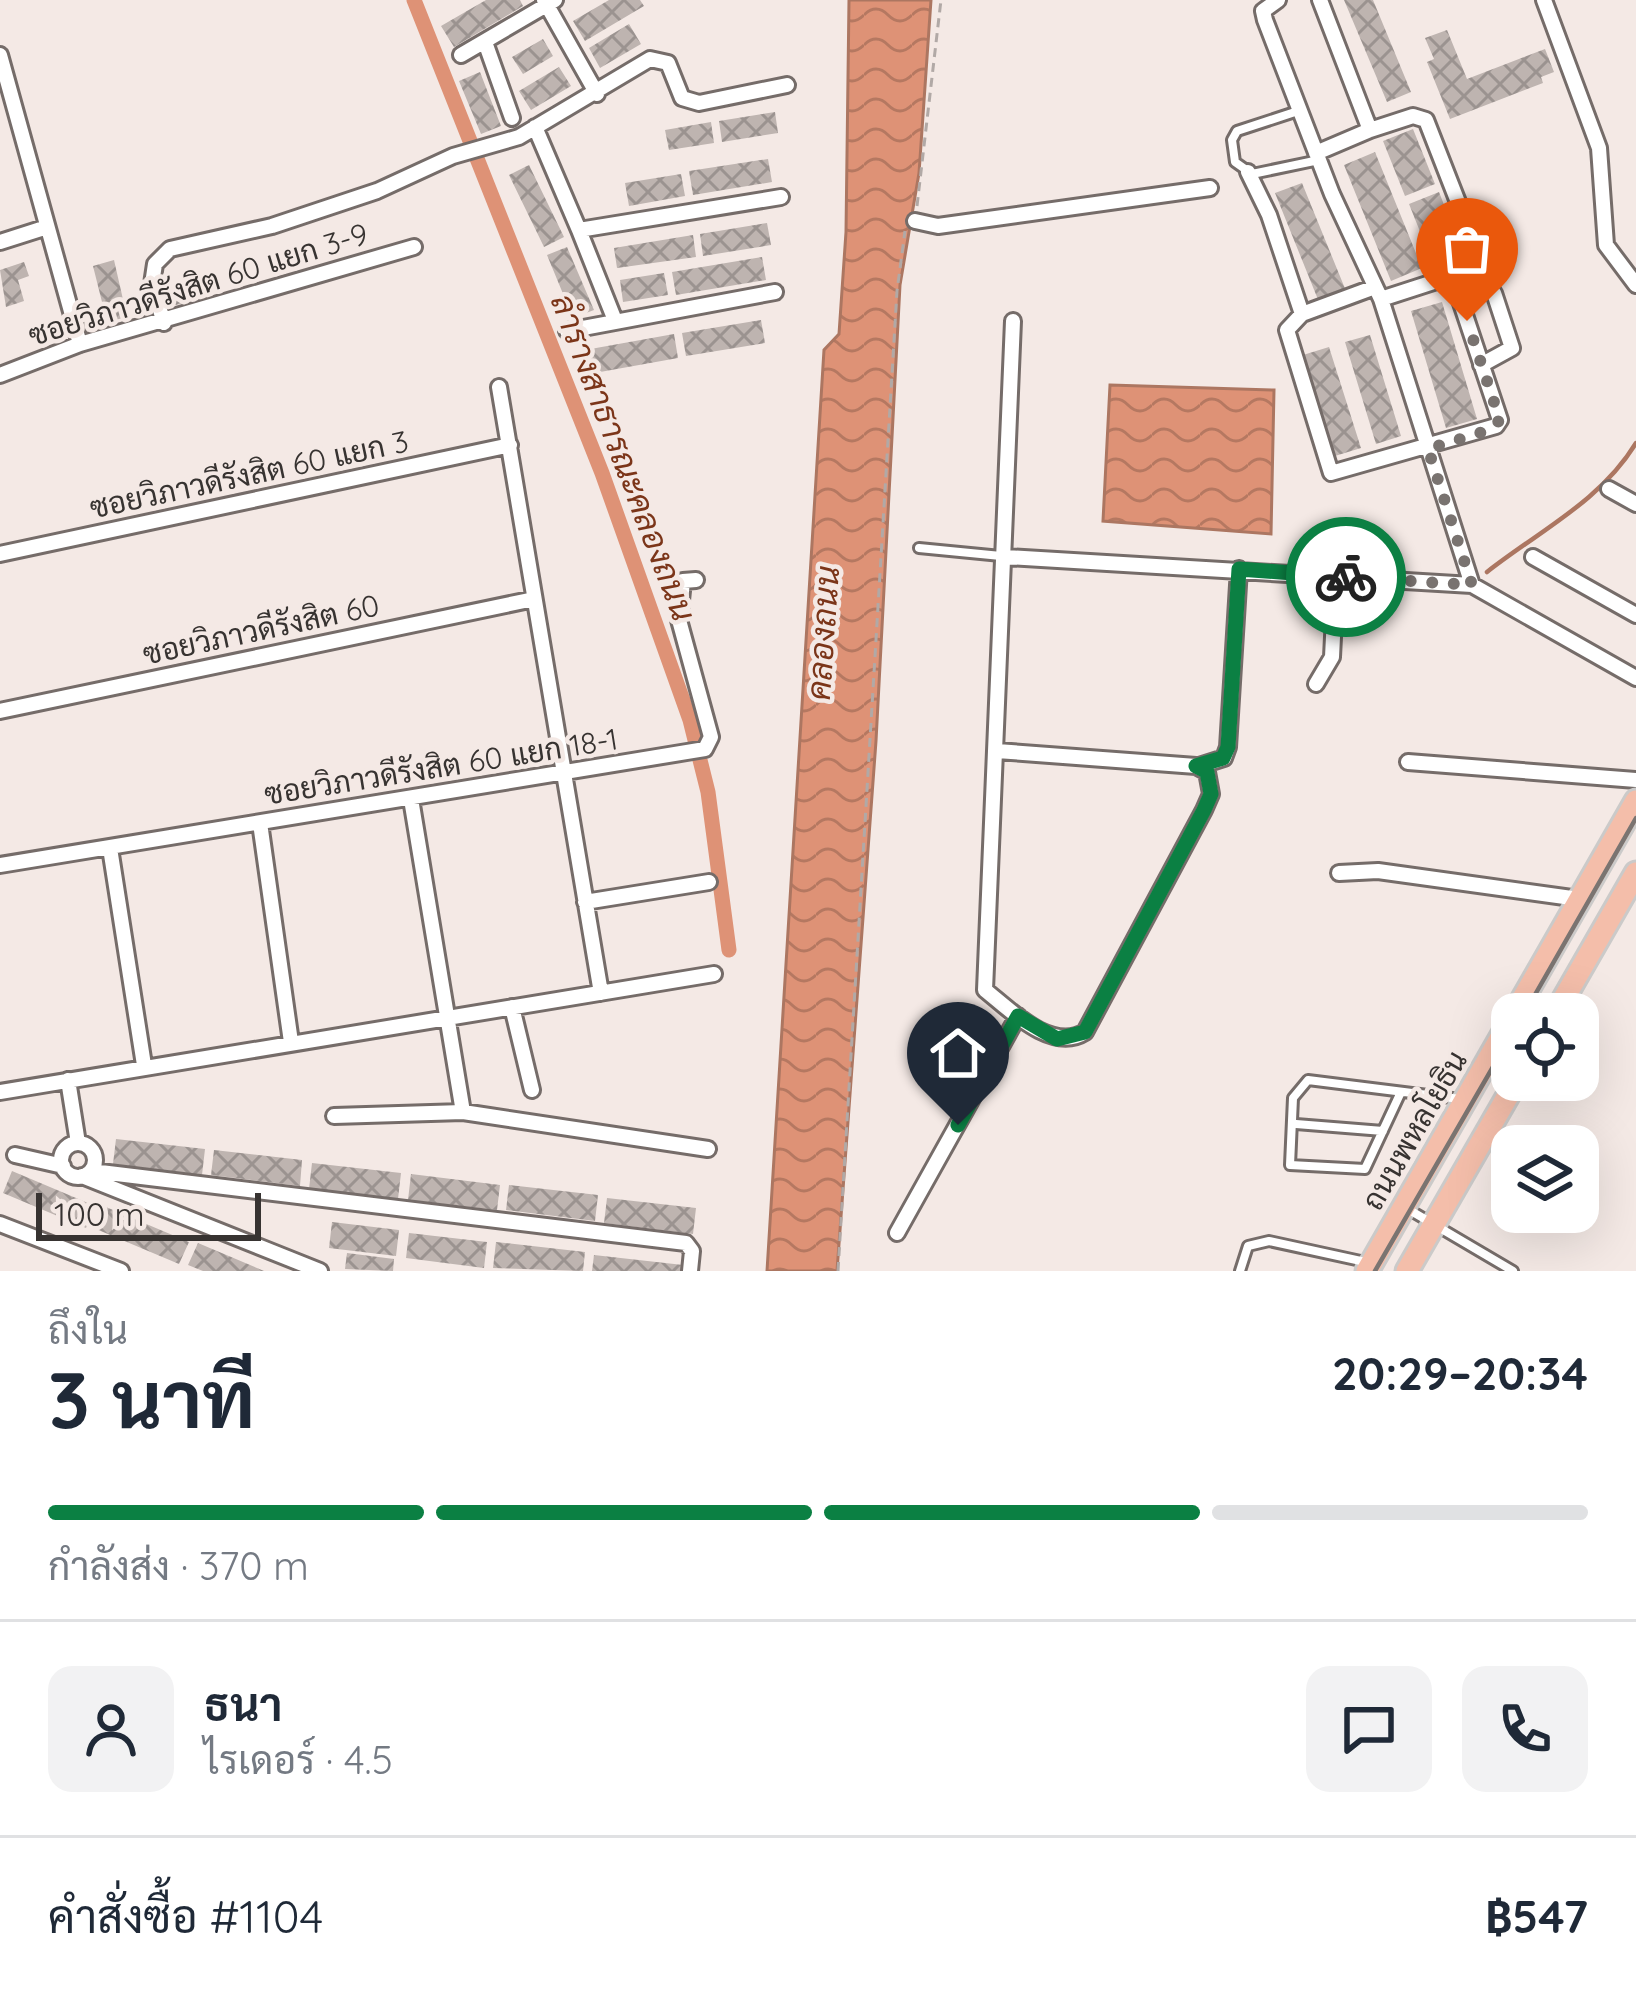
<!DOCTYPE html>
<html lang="th">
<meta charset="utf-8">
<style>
body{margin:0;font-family:Quicksand,Sarabun,sans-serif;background:#f2f2f3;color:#1f2937;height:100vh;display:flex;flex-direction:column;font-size:45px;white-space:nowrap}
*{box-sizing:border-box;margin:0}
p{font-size:39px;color:#747a83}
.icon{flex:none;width:66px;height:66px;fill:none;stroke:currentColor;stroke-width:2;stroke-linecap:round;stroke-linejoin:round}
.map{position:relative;height:1271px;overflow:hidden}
.panel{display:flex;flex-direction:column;background:#fff;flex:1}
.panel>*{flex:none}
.tools{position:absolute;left:1491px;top:993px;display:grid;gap:24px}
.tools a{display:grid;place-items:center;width:108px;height:108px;border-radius:24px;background:#fff;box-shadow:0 12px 48px #0002;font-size:60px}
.scale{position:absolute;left:36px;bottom:30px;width:225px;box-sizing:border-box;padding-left:12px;border:6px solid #373331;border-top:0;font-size:33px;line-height:42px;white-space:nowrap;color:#373331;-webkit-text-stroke:9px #f4e9e5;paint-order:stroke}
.pin{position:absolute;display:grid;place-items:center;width:102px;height:102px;color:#fff;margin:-123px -51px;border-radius:50% 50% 50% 0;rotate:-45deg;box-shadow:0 0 12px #0007}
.pin .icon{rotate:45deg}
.courier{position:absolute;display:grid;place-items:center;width:120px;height:120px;margin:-60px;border:9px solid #0b8043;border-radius:50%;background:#fff;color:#222;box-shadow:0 3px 15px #0007}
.headline em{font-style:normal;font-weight:700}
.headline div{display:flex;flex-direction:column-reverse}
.headline{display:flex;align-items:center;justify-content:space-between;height:204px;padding:0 48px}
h1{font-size:78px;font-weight:700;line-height:90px}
.bar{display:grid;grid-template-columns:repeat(4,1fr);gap:18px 12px;align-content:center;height:144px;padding:0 48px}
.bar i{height:15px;border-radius:9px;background:#e0e1e3}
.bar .on{background:#0b8043}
.bar p{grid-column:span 4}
.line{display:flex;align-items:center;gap:30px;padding:0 48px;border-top:3px solid #e0e1e3}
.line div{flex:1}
.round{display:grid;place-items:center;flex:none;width:126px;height:126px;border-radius:24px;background:#f2f2f3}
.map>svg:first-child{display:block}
.water{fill:url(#water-waves);stroke:#ac7661;stroke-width:3}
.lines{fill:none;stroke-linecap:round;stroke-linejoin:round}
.stream{stroke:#ac7661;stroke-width:4.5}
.canal{stroke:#de9276;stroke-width:15}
.building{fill:url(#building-cross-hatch)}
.service-casing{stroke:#756c69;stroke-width:14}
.minor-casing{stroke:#756c69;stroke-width:20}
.primary-casing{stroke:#cbcac9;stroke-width:27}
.path{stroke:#b1a9a6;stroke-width:3;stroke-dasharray:9 6;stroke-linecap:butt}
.service{stroke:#fff;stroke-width:8}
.minor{stroke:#fff;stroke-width:14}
.primary{stroke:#f4beaa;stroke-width:21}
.rail{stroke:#7a7471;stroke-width:4.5}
.done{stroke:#797370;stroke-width:12;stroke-dasharray:0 21.6}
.route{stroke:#0b8043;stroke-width:15}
.labels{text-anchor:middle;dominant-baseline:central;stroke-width:9;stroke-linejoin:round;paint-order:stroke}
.street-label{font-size:30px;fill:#373331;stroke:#f4e9e5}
.water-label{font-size:33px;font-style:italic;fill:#7b3519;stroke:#f4e9e5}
</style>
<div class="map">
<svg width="1636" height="1271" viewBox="0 0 1636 1271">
<defs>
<pattern id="water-waves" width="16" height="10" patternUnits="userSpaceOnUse" patternTransform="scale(3)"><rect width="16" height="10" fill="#de9276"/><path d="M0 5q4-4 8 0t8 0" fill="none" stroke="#b57861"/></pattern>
<pattern id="building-cross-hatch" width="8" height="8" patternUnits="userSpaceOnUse" patternTransform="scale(3)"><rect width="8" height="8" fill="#beb4b0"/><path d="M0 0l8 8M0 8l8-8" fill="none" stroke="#9b9390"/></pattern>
</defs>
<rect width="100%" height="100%" fill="#f4e9e5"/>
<path class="water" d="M849,0h82l-12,173 -19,112 -24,456 -39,530h-70l57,-921 15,-16 7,-102z
M1110,385l164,5 -3,144 -168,-13z"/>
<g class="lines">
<path class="stream" d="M1487,572c52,-41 114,-71 149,-129"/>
<path class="canal" d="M414,0l188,473 88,247 18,72 21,158"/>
</g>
<path class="building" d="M486,0h34l3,6 -69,41 -13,-21z
M609,0h31l4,6 -59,35 -12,-20z
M1344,0h29l38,92 -24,10z
M629,24l12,20 -41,24 -11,-20z
M1447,30l20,49 78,-30 9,23 -13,5 2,6 -93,36 -23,-57 7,-3 -9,-21z
M543,39l10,17 -30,18 -11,-17z
M559,67l12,19 -40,24 -12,-19z
M480,72l21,54 -20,8 -22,-53z
M775,112l3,21 -56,9 -3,-21z
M711,122l3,21 -45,7 -4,-20z
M1413,129l22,55 -30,12 -22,-55z
M1375,152l47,116 -31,13 -47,-116z
M768,159l4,23 -79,13 -4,-24z
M529,165l35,72 -20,10 -35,-72z
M681,174l4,22 -56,10 -4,-23z
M1302,183l44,108 -27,11 -44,-109z
M1439,192l22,56 -30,11 -22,-55z
M767,223l4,22 -68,11 -3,-22z
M693,235l3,22 -79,11 -3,-20z
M567,247l27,63 -21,8 -26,-63z
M762,257l4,23 -90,15 -4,-23z
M114,260l13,57 -20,5 -14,-56z
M24,262l5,14 -11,4 6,21 -18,6 -6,-37z
M664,273l4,22 -45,7 -3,-22z
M201,276l6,21 -35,9 -5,-21z
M1442,302l35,117 -31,9 -35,-117z
M761,320l4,23 -79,13 -4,-23z
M674,334l4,24 -89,16 -4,-24z
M1370,335l31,101 -25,8 -31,-102z
M1329,347l32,101 -26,8 -32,-101z
M116,1139l89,10 -3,26 -89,-11z
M214,1150l88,10 -2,26 -89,-11z
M312,1163l89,10 -3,26 -89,-10z
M12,1171l83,35 -9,22 -83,-35z
M411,1174l89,11 -3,25 -89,-10z
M509,1185l89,10 -3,26 -89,-11z
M607,1198l89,10 -3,26 -89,-11z
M106,1207l83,35 -10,22 -83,-35z
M332,1222l67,8 -3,26 -67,-8z
M409,1233l78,9 -3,26 -78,-10z
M496,1242l89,10 -2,19 -90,-3z
M198,1243l66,28h-61l-15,-6z
M347,1253l47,6 -1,12 -48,-2z
M594,1255l89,10 -1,6h-90z"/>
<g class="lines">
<defs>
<path id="service" d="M1298,111l-61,20 -5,9 3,22 17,12 67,-14
M919,548l82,8
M1401,1092l-36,77 -75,-4 3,-67 15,-18 152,19
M1296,1124l87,7
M1406,1208l107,63
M1240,1271l8,-25 21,-5 101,22"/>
<path id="minor" d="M544,0l53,94
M1278,0l-15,11 2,9 67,174 49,105 91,286
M1544,0l55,148 7,97 30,40
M485,42l27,76
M0,55l80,289
M461,55l94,-55
M535,127l44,103 202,-33
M1370,130l43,-14 13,4 46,118 -20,38 -71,23
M1316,153l54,-23 -50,-130
M1248,172l21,43 33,99
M915,221l23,5 272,-38
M579,230l35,88
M0,242l44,-14
M1375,287l-73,27 -15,16 44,143 165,-47 4,-6 -48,-144
M164,323l-12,-39 3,-20 15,-15 102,-23 105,-35 76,-35 66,-19 131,-78 18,4 14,35 17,5 88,-18
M567,331l208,-39
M1481,365l31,-17 -18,-55
M0,375l80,-31 334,-97
M499,387l102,606
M1609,489l27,15
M0,554l510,-109
M1006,557l466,28 164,93
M1533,557l103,58
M1316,684l16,-27 4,-81
M0,711l534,-112
M997,751l199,15 11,6 4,22 -7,16 -119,222c-33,21 -75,-22 -100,-42l28,-669
M1408,762l228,18
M1199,766l25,-8 4,-11 11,-178
M411,799l52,313
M260,823l31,219
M110,848l34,217
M0,865l705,-116 6,-12 -32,-117 4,-39 13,-1
M1339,873l39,-2 201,28
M585,902l124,-20
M512,1007l20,83
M68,1080l10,63
M0,1092l714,-118
M334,1116l129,-4 245,37
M61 1160a17 17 0 1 1 34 0a17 17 0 1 1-34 0Z
M15,1155l48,11
M92,1171l594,72 6,8 -2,20
M82,1176l238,95
M0,1224l121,47
M897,1233l121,-217"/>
<path id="primary" d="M1514,1014l122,-213
M1555,1014l81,-141
M1367,1271l145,-253
M1407,1271l110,-191"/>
</defs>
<use href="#service" class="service-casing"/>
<use href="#minor" class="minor-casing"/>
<use href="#primary" class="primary-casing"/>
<path class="path" d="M917,206l24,-206
M838,1271l59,-980 8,-60"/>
<use href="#service" class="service"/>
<use href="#minor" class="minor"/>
<use href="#primary" class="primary"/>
<path class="rail" d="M1524,1014l112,-196
M1375,1271l137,-237"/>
</g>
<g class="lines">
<path class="done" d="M1346,577l126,8 -44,-136 61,-19 11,-10 -33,-99"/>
<path class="route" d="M958,1125l60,-109 39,23 28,-7 119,-222 7,-16 -4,-22 -11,-6 27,-8 5,-11 11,-178 107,8"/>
</g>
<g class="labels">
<g class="street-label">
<text transform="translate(198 284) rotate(-17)">ซอยวิภาวดีรังสิต 60 แยก 3-9</text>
<text transform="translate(249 474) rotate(-12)">ซอยวิภาวดีรังสิต 60 แยก 3</text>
<text transform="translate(261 629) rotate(-12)">ซอยวิภาวดีรังสิต 60</text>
<text transform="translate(441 766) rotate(-9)">ซอยวิภาวดีรังสิต 60 แยก 18-1</text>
<text transform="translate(1414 1130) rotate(-60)">ถนนพหลโยธิน</text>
</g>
<g class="water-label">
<text transform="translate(624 457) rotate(69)">ลำรางสาธารณะคลองถนน</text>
<text transform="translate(822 633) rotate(-86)">คลองถนน</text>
</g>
</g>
</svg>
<div class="tools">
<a><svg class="icon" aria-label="locate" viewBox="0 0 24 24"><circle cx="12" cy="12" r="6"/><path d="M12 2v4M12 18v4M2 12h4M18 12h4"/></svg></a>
<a><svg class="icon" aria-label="layers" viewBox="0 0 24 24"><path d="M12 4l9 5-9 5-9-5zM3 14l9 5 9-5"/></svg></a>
</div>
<div class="scale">100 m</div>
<div class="pin" style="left:1467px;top:321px;background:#ea580c"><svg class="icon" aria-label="bag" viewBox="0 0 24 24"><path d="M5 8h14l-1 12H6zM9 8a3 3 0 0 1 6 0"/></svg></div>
<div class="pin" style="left:958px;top:1125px;background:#1f2937"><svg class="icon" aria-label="home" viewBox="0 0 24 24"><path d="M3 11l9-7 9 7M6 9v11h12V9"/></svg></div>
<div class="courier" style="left:1346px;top:577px"><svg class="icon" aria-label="bike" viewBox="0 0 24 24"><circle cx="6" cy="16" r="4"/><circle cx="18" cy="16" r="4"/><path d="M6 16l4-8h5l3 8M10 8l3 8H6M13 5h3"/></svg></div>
</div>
<section class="panel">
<div class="headline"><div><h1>3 นาที</h1><p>ถึงใน</p></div><em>20:29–20:34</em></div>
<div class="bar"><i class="on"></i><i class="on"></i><i class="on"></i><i></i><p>กำลังส่ง · 370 m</p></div>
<div class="line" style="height:216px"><a class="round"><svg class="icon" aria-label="person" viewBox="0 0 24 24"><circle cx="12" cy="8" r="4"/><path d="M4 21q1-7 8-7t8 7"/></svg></a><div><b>ธนา</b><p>ไรเดอร์ · 4.5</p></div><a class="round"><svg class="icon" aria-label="chat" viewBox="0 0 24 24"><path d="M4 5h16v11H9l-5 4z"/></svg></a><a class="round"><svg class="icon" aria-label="phone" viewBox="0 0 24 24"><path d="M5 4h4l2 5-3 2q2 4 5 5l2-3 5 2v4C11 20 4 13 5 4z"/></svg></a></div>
<div class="line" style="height:156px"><div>คำสั่งซื้อ #1104</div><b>฿547</b></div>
</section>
